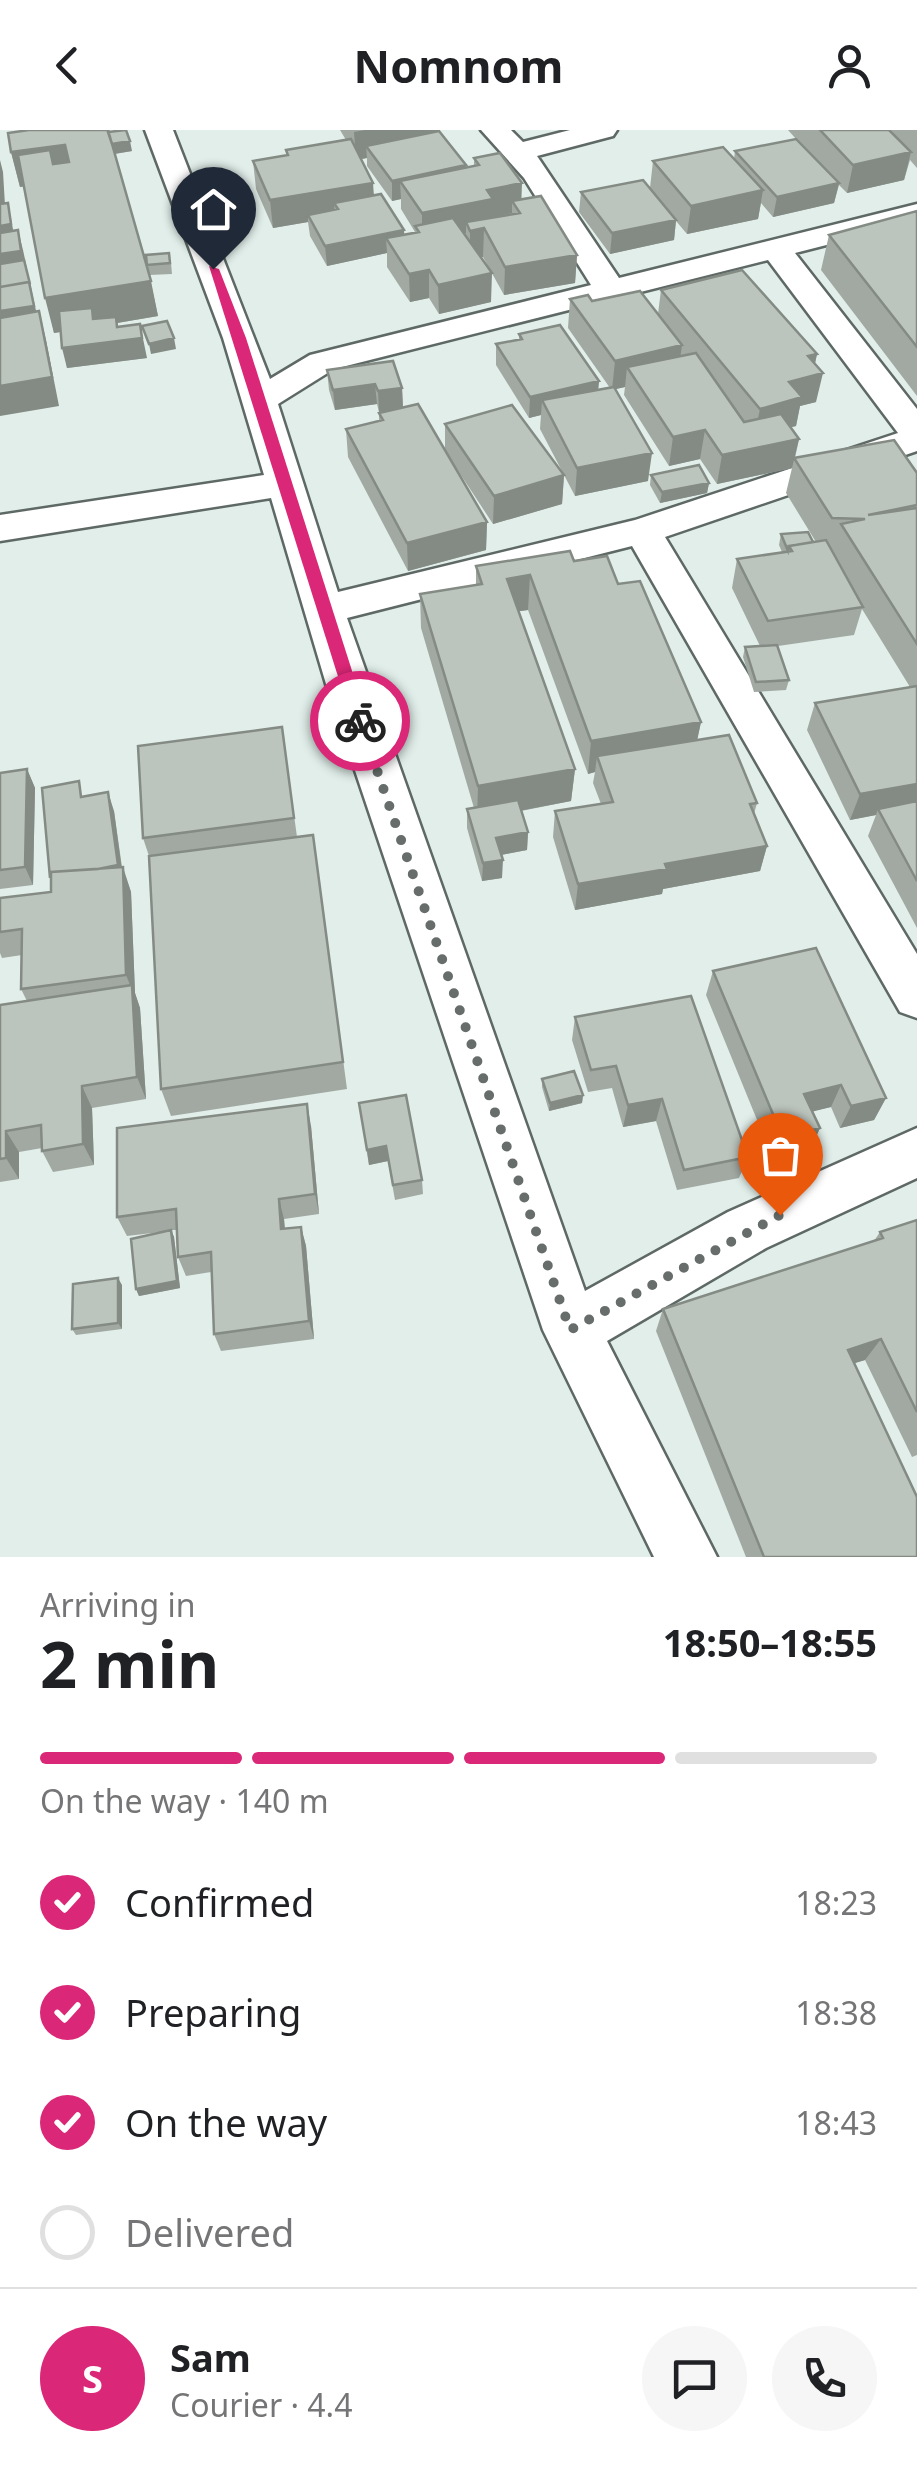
<!DOCTYPE html>
<meta charset="utf-8">
<style>
body{margin:0;font-family:"Noto Sans",sans-serif;background:#f6f6f6;color:#202124;height:100vh;display:flex;flex-direction:column;font-size:38px;white-space:nowrap}
*{box-sizing:border-box;margin:0}
p{font-size:32px;color:#757577}
.icon{flex:none;width:55px;height:55px;fill:none;stroke:currentColor;stroke-width:2;stroke-linecap:round;stroke-linejoin:round}
.map{position:relative;height:1427px;overflow:hidden}
.details{display:flex;flex-direction:column;background:#fff;flex:1}
.details>*{flex:none}
.pin{position:absolute;display:grid;place-items:center;width:85px;height:85px;color:#fff;margin:-102px -42px;border-radius:50% 50% 50% 0;rotate:-45deg;box-shadow:0 0 10px #0007}
.pin .icon{rotate:45deg}
.courier{position:absolute;display:grid;place-items:center;width:100px;height:100px;margin:-50px;border:8px solid #db2777;border-radius:50%;background:#fff;color:#222;box-shadow:0 2px 12px #0007}
.head em{font-style:normal;font-weight:700}
.head div{display:flex;flex-direction:column-reverse}
.head{display:flex;align-items:center;justify-content:space-between;height:170px;padding:0 40px}
h1{font-size:65px;font-weight:700;line-height:75px}
.bar{display:grid;grid-template-columns:repeat(4,1fr);gap:15px 10px;align-content:center;height:120px;padding:0 40px}
.bar i{height:12px;border-radius:8px;background:#e0e0e0}
.bar .active{background:#db2777}
.bar p{grid-column:span 4}
.line{display:flex;align-items:center;gap:25px;padding:0 40px;border-top:2px solid #e0e0e0}
.line div{flex:1}
.round{display:grid;place-items:center;flex:none;width:105px;height:105px;border-radius:52px;background:#f6f6f6}
ol{padding:0 40px;list-style:none}
li{display:flex;align-items:center;gap:30px;height:110px}
li p{margin-inline-start:auto}
li .icon{padding:10px;border-radius:50%;background:#db2777;color:#fff;stroke-width:4}
li:last-child{color:#757577}
li i{width:55px;height:55px;border:5px solid #e0e0e0;border-radius:50%}
header{display:flex;justify-content:space-between;align-items:center;height:130px;padding:0 40px;background:#fff;font-size:45px;font-weight:700}
.map>svg:first-child{display:block}
.lines{fill:none;stroke-linecap:round;stroke-linejoin:round}
.minor-casing{stroke:#5e6965;stroke-width:5}
.minor{fill:#fff;fill-rule:evenodd}
.wall{fill:#a2a9a3;fill-rule:evenodd}
.shaded-wall{fill:#848a84}
.building{fill:#bcc5bd;stroke:#848a84;stroke-width:2.5}
.route{fill:#db2777}
.done{stroke:#666d6b;stroke-width:10;stroke-dasharray:0 18}
</style>
<header><svg class="icon" aria-label="back" viewBox="0 0 24 24"><path d="M15 5l-7 7 7 7"/></svg>Nomnom<svg class="icon" aria-label="person" viewBox="0 0 24 24"><circle cx="12" cy="8" r="4"/><path d="M4 21q1-7 8-7t8 7"/></svg></header>
<div class="map">
<svg width="917" height="1427" viewBox="0 0 917 1427">
<rect width="100%" height="100%" fill="#e1eeea"/>
<g class="lines">
<defs>
<path id="minor" d="M145,0h28l97,249 40,-24 281,-70 -67,-107 -43,-48h30l12,12 47,-12h47l-4,6 -76,20 82,122 298,-74v18l-122,31 122,156v42l-252,86 252,417v64l-17,-6 -268,-466 -285,72 238,673 143,-79 189,-84v50l-151,70 -159,93 110,216h-63l-111,-227 -217,-646 -55,-186 -271,43v-26l264,-40 -41,-137zM768,130l130,173 -263,87 -297,72 -60,-188 56,-35z"/>
</defs>
<use href="#minor" class="minor-casing"/>
<use href="#minor" class="minor"/>
</g>
<path class="wall" d="M340,0h98l28,35v3l8,-2v-8l47,41 56,56 -2,28 -71,12 -21,-38h-3l11,45 -52,12 -10,-16 -19,4 -23,-35v-14l-60,13 -17,-30 -2,-14 -35,6 -17,-39 -3,-28 33,-6v-5l60,-10zM367,28v8l25,35 9,-2v10l14,23 -11,3 -30,-40 -13,-36z
M788,0h129v38l-7,-8 -6,20 -57,13 -8,-8 -5,18 -61,14 -12,-14 -3,16 -71,15 -11,-13 -2,19 -64,14 -31,-42 2,-20 69,-4 3,-27 81,-2 1,-8 61,-12z
M108,2l24,19 -17,3 33,118 -2,-17 25,8 1,11 -23,1 9,41 -41,7 1,4 29,31 -80,10 -6,-36 -7,1 -30,-147 -4,1 -9,-35z
M224,68l26,2 1,10 -15,6 -10,-8z
M917,81v185l-96,-126 8,-35z
M661,160l156,64 -2,10 1,38 -16,4 -4,20 -6,1 9,12 -4,19 122,15v455l-49,-92 8,-21 -26,5 -43,-90 8,-27 95,-16 -48,-78 -8,26 -76,11 11,34 -3,10 -32,2 -11,-35 2,-10 15,-1 -28,-58 5,-29 45,-7 -3,-7 2,-11 35,8 -30,-49 6,-25 -75,16 -17,-25 -31,7 -45,-71 1,-8 -10,2 33,92 -73,15 -35,-67 1,-14 -12,3 -33,-53v-21l23,-4v-6l80,47 -1,9 12,-2 -42,-60 2,-29 22,2 66,13z
M327,240l75,18 1,20 42,43v-27l119,51 -2,29 -69,20 -40,-61 34,59 -1,28 -78,21 -60,-114 -2,-28 33,-8v-8l16,-4 -16,3 -2,-8 -42,6 -6,-20z
M651,345l58,8 -2,10 -47,10 -10,-18z
M574,431l44,23 83,138 -4,18 60,63 -3,11 13,32 -7,25 -97,18 -1,5 -87,16 -22,-73 2,-26 46,-7 -8,-21 2,-11 -7,2 -60,-164 -9,1 56,158 -4,32 -50,10 7,21 -1,18 -26,5 1,23 -20,3 -15,-53v-19l7,-1 -53,-180 -1,-34 56,-9v-19z
M282,597l15,110 16,-2 34,254 -176,27 -10,-27 -11,-230 -7,-21z
M27,639l8,19 -2,97 -33,4v-116z
M84,667l30,14 8,56 9,25 4,101 5,15 6,91 -54,9 2,57 -41,7 -11,-21v-3l-23,4v27l-19,3v-177l27,-4 -6,-12 1,-34 -20,3 -2,-5v-55l51,-6z
M713,841l173,127 -12,22 -34,8 -9,-21 -19,4 8,17 -10,22 -37,9 -67,-164z
M575,887l173,140 -9,21 -62,12 -21,-69 -33,6 -11,-39 -24,4 -16,-52z
M542,949l41,16 -1,8 -33,8 -7,-24z
M361,988l61,62 1,14 -28,6 -7,-39 -19,4z
M311,996l8,88 -35,5 1,10 16,-2 5,19 8,93 -93,12 -7,-17 -3,-62 -25,4 -8,-19 -1,-27h-6l3,7 6,51 -41,8 -3,-7 33,-58 -42,5 -10,-19z
M917,1090v235l-5,2 -47,-97 -11,3 63,194h-171l-90,-226 7,-22 211,-68 6,-9z
M122,1155v44l-46,6 -4,-6z"/>
<path class="shaded-wall" d="M365,0h73l1,16h-73l1,12 -11,2 -2,-28z
M93,5l-20,44 -53,8 -9,-35z
M130,11l2,10 -19,3 -2,-10z
M911,22l-7,28 -57,13 6,-28z
M0,30l3,12 3,50 -6,1z
M466,35v20l-66,-4 1,18 -9,2v-20z
M373,53l2,28 -37,-2 -4,-6 1,15 -27,-3v7l-35,6 -3,-28z
M522,53l-1,28 -9,-10v12l-19,4 -9,12 -1,28 -13,2v-28l-4,-9v11l-44,8v-28l65,-23z
M839,53l-5,20 -61,14 4,-20z
M763,60l-5,29 -71,15 4,-28z
M250,70l1,10 -15,6 -1,-10z
M8,73l8,42 -16,3v-22z
M676,90l-2,20 -64,14 2,-21z
M18,100l5,20 18,84 -41,-4v-76z
M404,100l1,20 -19,-12 1,15 -60,13 -2,-20z
M577,125l-2,28 -71,12 1,-28z
M429,140v28l-19,4 -1,-28z
M492,143l-1,29 -52,12 -1,-29z
M151,151l7,35 -41,7 4,18 19,-17 7,34 -80,10 -5,-20 32,-22 -40,7 -9,-35z
M39,181l7,29 13,66 -59,10v-30z
M174,208l2,11 -25,5 -2,-10z
M682,215l-4,29 -51,-7 -2,20 -13,3 3,-29z
M817,224l-5,22 11,-3 -7,29 -16,4 -4,20 -42,11 6,-28 29,-27 19,-26z
M599,251l-2,20 -55,-1 -1,15 -12,3 1,-21z
M375,254l2,20 -42,6 -2,-20z
M402,258l1,20 -24,4 -1,-21z
M705,300l-5,29 -31,7 4,-29z
M799,309l-7,29 -75,16 5,-29z
M652,323l-4,28 -73,15 2,-28z
M564,345l-2,29 -69,20 1,-28z
M709,353l-2,10 -47,10 2,-11z
M487,392l-1,28 -78,21 -1,-28z
M530,445l-2,35 -22,3 1,-34z
M701,592l-7,33 -97,1 -2,16 -7,2 3,-33z
M27,639l8,19 -2,97 -8,-18z
M575,639l-4,32 -94,18 1,-33z
M917,654v24l-39,1 -2,6 -26,5 10,-26z
M108,662l6,19 9,67v-11l8,25 4,101 5,15 6,91 -9,-22 -5,-87 -6,-15 -68,-79z
M528,702l-1,18 -32,6 1,-18z
M767,716l-7,25 -97,18 -1,5 -87,16 3,-26 87,-20z
M503,730l-1,18 -20,3 1,-18z
M841,955l-10,22 -36,9 9,-22z
M82,956l10,22 2,57 -11,-21z
M583,965l-1,8 -33,8 1,-8z
M886,968l-12,22 -34,8 11,-22z
M662,969l-6,22 -33,6 5,-22z
M307,974l4,22 8,88 -4,-20z
M820,998l-10,22 -37,9 10,-21z
M6,1001l13,21v27l-13,-21z
M386,1016l2,15 -19,4 -2,-15z
M279,1069l5,20 2,29 -5,-19z
M301,1097l5,19 8,93 -5,-18z
M171,1100l3,7 6,51 -41,8 -3,-7z
M118,1148l4,7v44l-4,-6z
M881,1209l-16,21 -32,10 15,-20z"/>
<path class="building" d="M29,0h79l43,151 -106,17 -27,-143 32,-5 3,14 16,-2 -4,-17 -54,7 -3,-19z
M126,0l4,11 -18,3 -4,-12z
M820,0h69l22,22 -58,13z
M439,1l27,34 -74,16 -26,-35z
M351,9l22,44 -103,17 -17,-39 35,-6 -2,-5z
M796,9l43,44 -62,14 -42,-46z
M723,17l40,43 -72,16 -38,-45z
M500,23l22,30 -35,7 6,9 -71,14 -22,-32 79,-16 -5,-7z
M643,50l33,40 -64,13 -31,-41z
M239,62l11,8 -15,6 -11,-8z
M381,64l23,36 -79,16 -17,-31 30,-6 -4,-6z
M541,66l36,59 -72,12 -21,-39 -14,3 -4,-9 54,-9 -8,-12z
M8,73l3,21 -11,2v-22z
M917,81v136l-88,-112z
M453,88l39,55 -54,12 -9,-15 -20,4 -23,-36 33,-6 -4,-6z
M18,100l3,21 -21,3v-21z
M169,123l1,10 -23,2 -1,-10z
M24,130l6,24 -1,-2 -29,5v-23z
M742,140l75,84 -9,2 15,17 -34,9 13,15 -42,12 -99,-119z
M29,152l5,24 -34,5v-24z
M640,161l42,54 -67,16 -45,-62 18,-4 4,6z
M92,178l1,11 23,-2 1,10 23,-3 2,14 -80,10 -3,-37z
M39,181l13,66 -52,9v-68z
M167,191l7,17 -25,6 -7,-18z
M560,195l39,56 -69,16 -34,-53 26,-5 -3,-5z
M696,223l48,69 37,-8 18,25 -77,16 -17,-25 -32,7 -46,-70z
M393,231l9,27 -24,3 -3,-7 -42,6 -6,-20z
M614,257l38,66 -75,15 -35,-68z
M418,274l69,118 -80,21 -61,-114 37,-9 -4,-7z
M512,275l52,70 -70,21 -49,-72z
M894,310l23,33v32l-49,10 49,-7v136l-76,-120 24,-5 -33,-1 -38,-60z
M699,335l10,18 -47,9 -11,-17z
M808,402l5,10 -24,4 -1,5 -7,-17z
M826,410l37,67 -95,14 -31,-62 55,-8 -3,-5z
M570,421l4,10 33,-5 11,28 22,-3 61,141 -110,19 -61,-166 -23,4 68,190 -97,17 -58,-192 62,-10 -6,-18z
M777,515l12,35 -33,2 -11,-35z
M917,556v98l-57,10 -45,-91z
M282,597l12,91 -151,20 -5,-92z
M729,605l28,68 -7,1 17,42 -102,18 2,5 -89,15 -23,-73 58,-9 -16,-46z
M27,639l-2,98 -25,3v-97z
M79,651l2,16 27,-5 10,73 -20,4 -47,3 -1,6 -8,-90z
M518,670l10,32 -32,6 7,22 -20,3 -16,-54z
M917,671v80l-39,-72z
M313,705l30,227 -182,27 -12,-233z
M123,737l3,108 -105,14 1,-60 -22,3v-34l51,-6v-20z
M816,818l70,150 -35,8 -10,-21 -37,9 16,34 -37,10 -70,-167z
M132,855l5,92 -55,9 1,58 -41,7 -1,-26 -35,6v27l-6,1v-154z
M691,866l57,161 -64,13 -22,-71 -34,6 -12,-39 -25,4 -16,-53z
M574,941l9,24 -33,8 -8,-24z
M406,965l16,85 -29,5 -7,-39 -19,4 -8,-47z
M307,974l8,90 -36,5 2,30 20,-2 8,94 -95,13 -3,-82 -33,5 -2,-48 -59,8v-89z
M917,1090v192l-36,-73 -33,11 69,147v60h-153l-101,-248 220,-71 -3,-6z
M171,1100l6,51 -41,8 -5,-50z
M118,1148v45l-46,6 1,-45z"/>
<path class="route" d="M209,136l10,3 27,69 122,383 -3,5 -5,1 -8,-6z"/>
<g class="lines">
<path class="done" d="M360,591l210,609 210,-115"/>
</g>
</svg>
<div class="pin" style="left:780px;top:1085px;background:#ea580c"><svg class="icon" aria-label="bag" viewBox="0 0 24 24"><path d="M5 8h14l-1 12H6zM9 8a3 3 0 0 1 6 0"/></svg></div>
<div class="pin" style="left:213px;top:139px;background:#1f2937"><svg class="icon" aria-label="home" viewBox="0 0 24 24"><path d="M3 11l9-7 9 7M6 9v11h12V9"/></svg></div>
<div class="courier" style="left:360px;top:591px"><svg class="icon" aria-label="bike" viewBox="0 0 24 24"><circle cx="6" cy="16" r="4"/><circle cx="18" cy="16" r="4"/><path d="M6 16l4-8h5l3 8M10 8l3 8H6M13 5h3"/></svg></div>
</div>
<section class="details">
<div class="head"><div><h1>2 min</h1><p>Arriving in</p></div><em>18:50–18:55</em></div>
<div class="bar"><i class="active"></i><i class="active"></i><i class="active"></i><i></i><p>On the way · 140 m</p></div>
<ol>
<li><svg class="icon" aria-label="check" viewBox="0 0 24 24"><path d="M5 12l5 5 9-10"/></svg>Confirmed<p>18:23</p></li>
<li><svg class="icon" aria-label="check" viewBox="0 0 24 24"><path d="M5 12l5 5 9-10"/></svg>Preparing<p>18:38</p></li>
<li><svg class="icon" aria-label="check" viewBox="0 0 24 24"><path d="M5 12l5 5 9-10"/></svg>On the way<p>18:43</p></li>
<li><i></i>Delivered</li>
</ol>
<div class="line" style="height:180px"><b class="round" style="background:#db2777;color:#fff">S</b><div><b>Sam</b><p>Courier · 4.4</p></div><a class="round"><svg class="icon" aria-label="chat" viewBox="0 0 24 24"><path d="M4 5h16v11H9l-5 4z"/></svg></a><a class="round"><svg class="icon" aria-label="phone" viewBox="0 0 24 24"><path d="M5 4h4l2 5-3 2q2 4 5 5l2-3 5 2v4C11 20 4 13 5 4z"/></svg></a></div>
</section>
